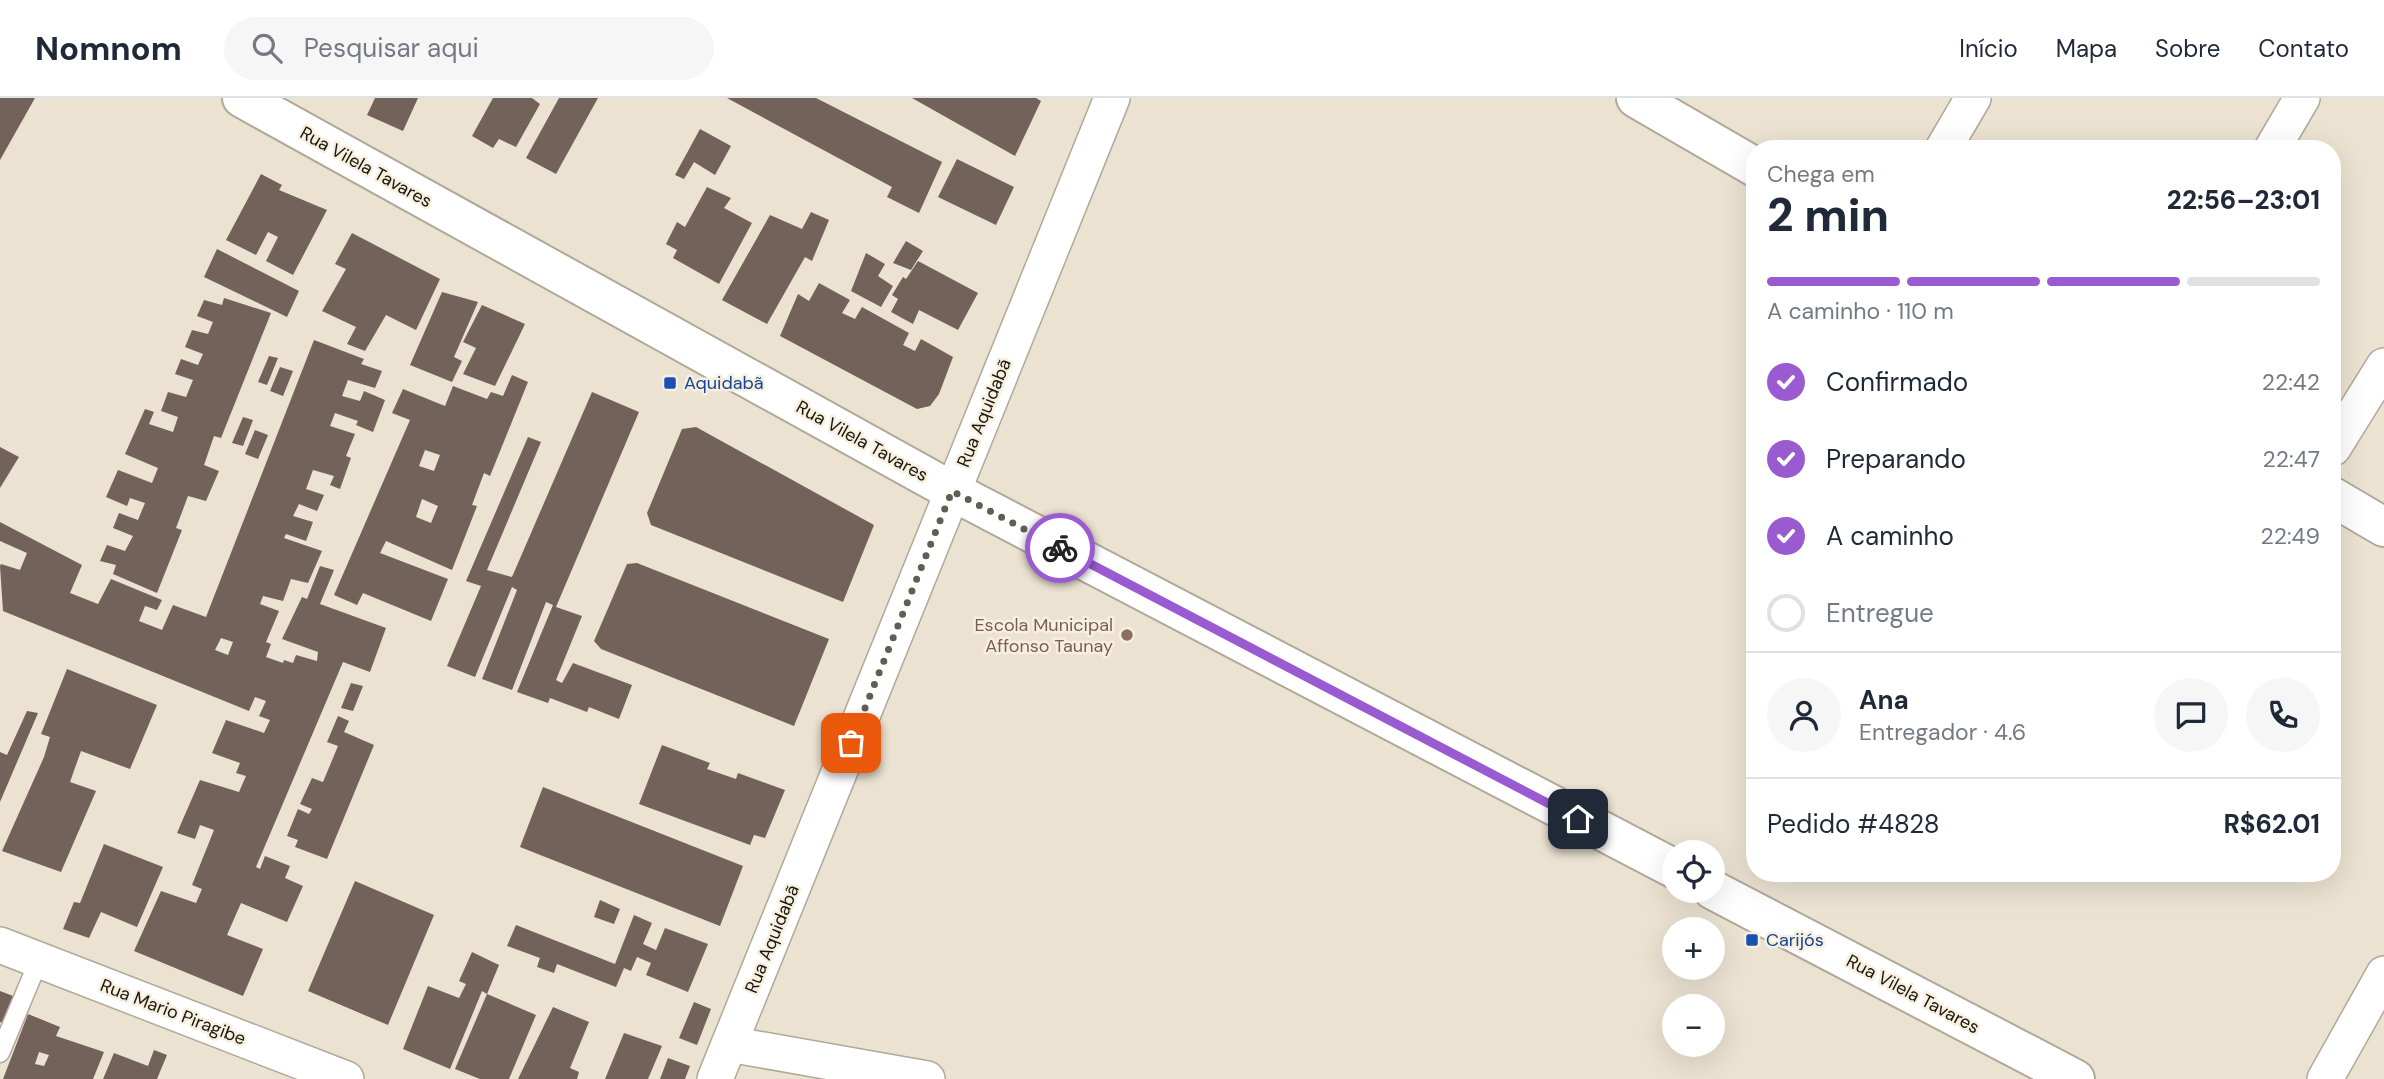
<!DOCTYPE html>
<html lang="pt">
<meta charset="utf-8">
<style>
body{margin:0;font-family:"DM Sans",sans-serif;background:#f6f6f7;color:#1f2937;height:100vh;display:flex;flex-direction:column;font-size:26px;white-space:nowrap}
*{box-sizing:border-box;margin:0}
p{font-size:23px;color:#747a83}
.icon{flex:none;width:38px;height:38px;fill:none;stroke:currentColor;stroke-width:2;stroke-linecap:round;stroke-linejoin:round}
.map{position:relative;flex:1;overflow:hidden}
.side{position:absolute;left:1746px;top:42px;width:595px;height:742px;display:flex;flex-direction:column;background:#fff;border-radius:28px;box-shadow:0 7px 28px #0002}
.side>*{flex:none}
.fabs{position:absolute;left:1662px;top:742px;display:grid;gap:14px}
.fabs a{display:grid;place-items:center;width:63px;height:63px;border-radius:50%;background:#fff;box-shadow:0 7px 28px #0002;font-size:35px}
.pin{position:absolute;display:grid;place-items:center;width:60px;height:60px;color:#fff;margin:-30px;border-radius:14px;box-shadow:0 4px 10px #0006}
.courier{position:absolute;display:grid;place-items:center;width:70px;height:70px;margin:-35px;border:5px solid #9a5ad0;border-radius:50%;background:#fff;color:#222;box-shadow:0 2px 9px #0007}
.head em{font-style:normal;font-weight:800}
.head div{display:flex;flex-direction:column-reverse}
.head{display:flex;align-items:center;justify-content:space-between;height:119px;padding:0 21px}
h1{font-size:46px;font-weight:800;line-height:52px}
.bar{display:grid;grid-template-columns:repeat(4,1fr);gap:10px 7px;align-content:center;height:84px;padding:0 21px}
.bar i{height:9px;border-radius:5px;background:#e0e1e3}
.bar .on{background:#9a5ad0}
.bar p{grid-column:span 4}
.line{display:flex;align-items:center;gap:18px;padding:0 21px;border-top:2px solid #e0e1e3}
.line div{flex:1}
.round{display:grid;place-items:center;flex:none;width:74px;height:74px;border-radius:37px;background:#f6f6f7}
ol{padding:0 21px;list-style:none}
li{display:flex;align-items:center;gap:21px;height:77px}
li p{margin-inline-start:auto}
li .icon{padding:7px;border-radius:50%;background:#9a5ad0;color:#fff;stroke-width:4}
li:last-child{color:#747a83}
li i{width:38px;height:38px;border:4px solid #e0e1e3;border-radius:50%}
header{display:flex;align-items:center;gap:42px;box-sizing:border-box;height:98px;padding:0 35px;background:#fff;border-bottom:2px solid #e0e1e3}
header strong{font-size:33px}
nav{display:flex;gap:38px;margin-inline-start:auto;font-size:24px}
.search{width:490px;height:63px;background:#f6f6f7;display:flex;align-items:center;gap:18px;box-sizing:border-box;padding:0 24px;border-radius:38px;color:#747a83;font-size:26px}
.map>svg:first-child{display:block}
.building{fill:#726259;fill-rule:evenodd}
.lines{fill:none;stroke-linecap:round;stroke-linejoin:round}
.lane-casing{stroke:#b1a998;stroke-width:21}
.street-casing{stroke:#b1a998;stroke-width:38}
.secondary-casing{stroke:#b1a998;stroke-width:42}
.lane{stroke:#fff;stroke-width:18}
.street{stroke:#fff;stroke-width:35}
.secondary{stroke:#fff;stroke-width:38}
.done{stroke:#625d53;stroke-width:7;stroke-dasharray:0 12.6}
.route{stroke:#9a5ad0;stroke-width:9}
.transit-dot{fill:#1a4fb4;stroke:#f8f0de;stroke-width:2.5}
.education-dot{fill:#8d6e63;stroke:#f8f0de;stroke-width:2.5}
.labels{text-anchor:middle;dominant-baseline:central;stroke-width:5;stroke-linejoin:round;paint-order:stroke}
.street-label{font-size:18px;fill:#19160f;stroke:#f8f0de}
.transit-label{font-size:18px;fill:#164399;stroke:#f8f0de;text-anchor:start}
.education-label{font-size:18px;fill:#785e54;stroke:#f8f0de;text-anchor:end}
</style>
<header>
<strong>Nomnom</strong>
<div class="search"><svg class="icon" aria-label="search" viewBox="0 0 24 24"><circle cx="10" cy="10" r="6"/><path d="M15 15l6 6"/></svg>Pesquisar aqui</div>
<nav><a>Início</a><a>Mapa</a><a>Sobre</a><a>Contato</a></nav>
</header>
<div class="map">
<svg width="2384" height="981" viewBox="0 0 2384 981">
<rect width="100%" height="100%" fill="#ebe2d1"/>
<path class="building" d="M0,0h35l-35,62z
M375,0h43l-15,33 -36,-16z
M493,0h39l8,6 -24,43 -17,-8 -6,9 -21,-12z
M559,0h39l-42,76 -30,-16z
M727,0h89l126,64 -23,51 -32,-16 5,-10z
M912,0h124l5,3 -26,55z
M700,31l31,17 -16,29 -21,-13 -10,17 -9,-4z
M957,61l57,28 -18,38 -58,-28z
M261,76l21,11 -3,5 48,20 -34,65 -27,-14 12,-24 -10,-5 -12,23 -30,-15z
M707,89l24,11 -7,10 28,15 -33,61 -46,-26 4,-8 -11,-6 11,-22 8,5z
M811,114l18,8 -17,41 -7,-4 -38,67 -45,-24 48,-85 32,14z
M352,135l88,46 -24,51 -30,-15 -21,36 -18,-7 9,-17 -34,-16 24,-42 -11,-5z
M906,143l17,10 -12,19 -18,-7z
M217,151l82,42 -12,26 -83,-40z
M866,155l19,11 -7,12 15,10 -12,21 -30,-16z
M918,163l60,32 -20,37 -39,-20 -6,14 -22,-12 7,-13 -6,-4 11,-18 3,2z
M819,185l31,17 -8,13 13,6 7,-12 47,26 -6,12 12,6 6,-12 32,18 -14,37 -9,12 -13,3 -137,-73 18,-42 11,7z
M442,194l36,10 -24,55 8,4 -10,21 -42,-17z
M224,200l47,15 -50,125 -7,-2 -10,29 15,6 -13,30 -18,-5 -12,32 6,2 -25,63 -44,-19 3,-9 -16,-4 7,-16 18,6 8,-15 -20,-8 6,-15 19,7 7,-17 -15,-5 -3,8 -21,-9 12,-27 34,13 6,-15 -33,-14 20,-45 9,3 -5,12 24,8 5,-15 -17,-6 7,-19 18,5 7,-17 -18,-6 6,-15 17,6 5,-11 -18,-7 7,-17 16,4 5,-12 -16,-6 7,-16 18,5z
M482,207l43,19 -30,62 -32,-12 13,-26 -13,-6z
M314,242l50,19 -3,5 21,7 -7,17 -27,-8 -6,16 18,5 4,-10 21,9 -12,32 -17,-7 2,-4 -23,-8 -5,13 25,8 -9,22 5,2 -11,31 -10,-4 4,-9 -21,-6 -7,19 18,6 -7,16 -18,-7 -6,12 20,6 -7,19 -20,-7 -2,4 38,13 -14,32 -17,-4 -8,22 -20,-5 -3,8 19,7 -13,31 5,2 -5,13 17,6 1,-3 9,3 3,-8 21,6 1,-9 -36,-13 20,-42 5,2 13,-33 14,4 -14,34 66,24 -16,44 -27,-10 -87,205 4,2 5,-13 25,10 -5,12 18,8 -16,36 -46,-19 -14,32 36,14 -20,47 -109,-45 27,-60 35,12 6,-14 -10,-4 22,-55 -14,-5 -5,14 -18,-6 23,-53 39,12 7,-16 -10,-3 4,-10 -28,-10 14,-33 38,13 6,-13 -11,-4 7,-15 -11,-4 -6,14 -246,-100 -3,-45 1,-2 19,6 7,-17 -27,-12v-19l82,43 -12,28 28,11 13,-25 51,21 -5,10 -12,-4 -6,15 23,9 11,-25 33,12zM221,540l12,4 -5,13 -13,-5z
M269,258l9,2 -11,27 -9,-3z
M280,269l13,4 -10,25 -13,-5z
M512,277l16,7 -38,94 -6,-3 -12,32 5,1 -25,64 -66,-29 -6,12 68,26 -17,42 -68,-28 -6,12 -23,-10 76,-175 -18,-7 11,-24 42,17 8,-20 34,13 4,-7 12,4zM425,352l15,5 -6,16 -15,-5zM422,401l16,7 -7,17 -15,-6z
M592,294l47,20 -83,195 26,9 -26,64 6,3 11,-20 59,22 -13,34 -30,-12 -2,5 -37,-14 -2,5 -31,-11 36,-87 -7,-3 -34,88 -30,-11 35,-89 -5,-3 -37,90 -28,-11 34,-80 -15,-5 62,-144 13,5 -54,128 25,7z
M243,319l10,3 -10,26 -11,-3z
M696,329l178,98 -31,77 -192,-77 -4,-12 35,-84z
M255,332l13,5 -10,24 -13,-5z
M0,349l19,10 -19,31z
M637,465l192,76 -35,87 -193,-77 -7,-8 33,-77z
M67,571l90,36 -27,64 -49,-18 -11,31 26,9 -35,81 -59,-21 42,-94 6,-20 -9,-3z
M351,585l12,3 -10,25 -12,-3z
M27,613l11,2 -38,89v-50l7,3z
M338,618l11,5 -5,11 30,13 -47,114 -32,-12 3,-7 -11,-4 11,-27 11,5 3,-5 -12,-5 12,-26 11,4 15,-36 -11,-4z
M662,647l48,18 -3,6 29,10 2,-6 47,17 -20,48 -11,-3 -4,10 -111,-41z
M543,689l200,79 -23,60 -200,-79z
M104,746l59,23 -26,60 -36,-15 -12,26 -26,-9 11,-27 6,1z
M355,783l79,34 -46,110 -80,-34z
M600,802l20,9 -6,15 -20,-7z
M634,817l18,8 -9,21 13,6 9,-22 43,16 -20,48 -42,-17 5,-12 -14,-6 -6,14 -7,-3 -8,19 -59,-23 -3,9 -17,-6 3,-9 -33,-12 9,-21 99,39z
M472,854l27,13 -12,29 49,21 -27,64h-29l-25,-10 32,-75 -5,-3 -32,78 -47,-20 25,-63 31,12 7,-14 -7,-3z
M0,893l21,8 -12,26 -9,-3z
M694,904l17,7 -14,36 -18,-7z
M553,909l36,15 -19,46 9,4 -2,7h-59z
M28,916l32,13 -4,9 48,16 -11,27h-90zM39,954l10,3 -5,11 -9,-2z
M624,935l38,13 -14,33h-43z
M154,952l13,5 -10,24h-54l11,-26 34,13z
M668,960l22,8 -5,13h-25z"/>
<g class="lines">
<defs>
<path id="lane" d="M0,955l39,-93"/>
<path id="street" d="M1943,51l30,-51
M2272,51l30,-51
M2333,350l51,-82
M0,847l346,134
M729,946l198,35
M715,981l397,-981
M2325,981l59,-105"/>
<path id="secondary" d="M242,0l710,393 723,378
M1636,0l119,69
M2333,399l51,30
M1713,792l362,189"/>
</defs>
<use href="#lane" class="lane-casing"/>
<use href="#street" class="street-casing"/>
<use href="#secondary" class="secondary-casing"/>
<use href="#lane" class="lane"/>
<use href="#street" class="street"/>
<use href="#secondary" class="secondary"/>
</g>
<g class="lines">
<path class="done" d="M851,645l101,-252 108,57"/>
<path class="route" d="M1060,450l518,271"/>
</g>
<g class="transit-dot">
<rect x="663" y="278" width="14" height="14" rx="3.5"/>
<rect x="1745" y="835" width="14" height="14" rx="3.5"/>
</g>
<circle class="education-dot" cx="1127" cy="537" r="7"/>
<g class="labels">
<g class="street-label">
<text transform="translate(366 69) rotate(29)">Rua Vilela Tavares</text>
<text transform="translate(984 315) rotate(-68)">Rua Aquidabã</text>
<text transform="translate(862 343) rotate(29)">Rua Vilela Tavares</text>
<text transform="translate(772 841) rotate(-68)">Rua Aquidabã</text>
<text transform="translate(1913 896) rotate(28)">Rua Vilela Tavares</text>
<text transform="translate(173 914) rotate(21)">Rua Mario Piragibe</text>
</g>
<g class="transit-label">
<text x="684" y="285">Aquidabã</text>
<text x="1766" y="842">Carijós</text>
</g>
<g class="education-label">
<text x="1113" y="527">Escola Municipal<tspan x="1113" dy="21">Affonso Taunay</tspan></text>
</g>
</g>
</svg>
<div class="fabs">
<a><svg class="icon" aria-label="locate" viewBox="0 0 24 24"><circle cx="12" cy="12" r="6"/><path d="M12 2v4M12 18v4M2 12h4M18 12h4"/></svg></a>
<a>+</a>
<a>−</a>
</div>
<div class="pin" style="left:851px;top:645px;background:#ea580c"><svg class="icon" aria-label="bag" viewBox="0 0 24 24"><path d="M5 8h14l-1 12H6zM9 8a3 3 0 0 1 6 0"/></svg></div>
<div class="pin" style="left:1578px;top:721px;background:#1f2937"><svg class="icon" aria-label="home" viewBox="0 0 24 24"><path d="M3 11l9-7 9 7M6 9v11h12V9"/></svg></div>
<div class="courier" style="left:1060px;top:450px"><svg class="icon" aria-label="bike" viewBox="0 0 24 24"><circle cx="6" cy="16" r="4"/><circle cx="18" cy="16" r="4"/><path d="M6 16l4-8h5l3 8M10 8l3 8H6M13 5h3"/></svg></div>
<section class="side">
<div class="head"><div><h1>2 min</h1><p>Chega em</p></div><em>22:56–23:01</em></div>
<div class="bar"><i class="on"></i><i class="on"></i><i class="on"></i><i></i><p>A caminho · 110 m</p></div>
<ol>
<li><svg class="icon" aria-label="check" viewBox="0 0 24 24"><path d="M5 12l5 5 9-10"/></svg>Confirmado<p>22:42</p></li>
<li><svg class="icon" aria-label="check" viewBox="0 0 24 24"><path d="M5 12l5 5 9-10"/></svg>Preparando<p>22:47</p></li>
<li><svg class="icon" aria-label="check" viewBox="0 0 24 24"><path d="M5 12l5 5 9-10"/></svg>A caminho<p>22:49</p></li>
<li><i></i>Entregue</li>
</ol>
<div class="line" style="height:126px"><a class="round"><svg class="icon" aria-label="person" viewBox="0 0 24 24"><circle cx="12" cy="8" r="4"/><path d="M4 21q1-7 8-7t8 7"/></svg></a><div><b>Ana</b><p>Entregador · 4.6</p></div><a class="round"><svg class="icon" aria-label="chat" viewBox="0 0 24 24"><path d="M4 5h16v11H9l-5 4z"/></svg></a><a class="round"><svg class="icon" aria-label="phone" viewBox="0 0 24 24"><path d="M5 4h4l2 5-3 2q2 4 5 5l2-3 5 2v4C11 20 4 13 5 4z"/></svg></a></div>
<div class="line" style="height:91px"><div>Pedido #4828</div><b>R$62.01</b></div>
</section>
</div>
